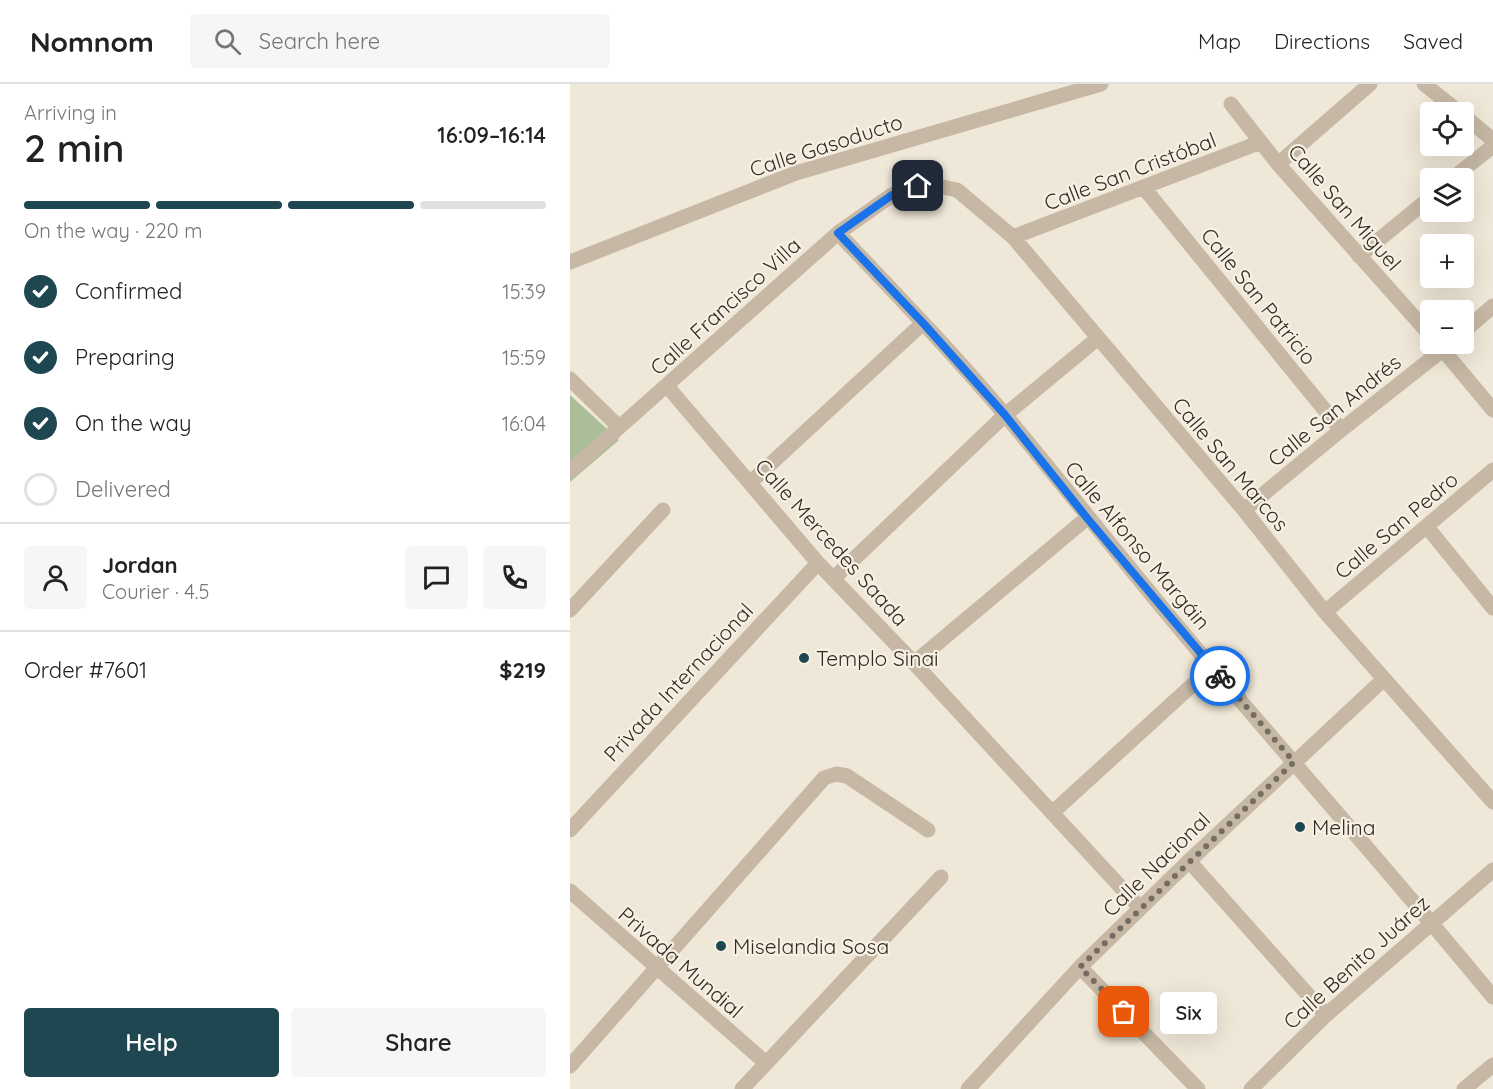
<!DOCTYPE html>
<meta charset="utf-8">
<style>
body{margin:0;font-family:Quicksand,sans-serif;background:#f6f6f6;color:#222;height:100vh;display:flex;flex-direction:column;font-size:22px;white-space:nowrap}
*{box-sizing:border-box;margin:0}
p{font-size:20px;color:#767676}
.icon{flex:none;width:33px;height:33px;fill:none;stroke:currentColor;stroke-width:2;stroke-linecap:round;stroke-linejoin:round}
.map{position:relative;flex:1;overflow:hidden}
.details{display:flex;flex-direction:column;background:#fff;width:570px}
.details>*{flex:none}
.buttons{position:absolute;left:850px;top:18px;display:grid;gap:12px}
.buttons a{display:grid;place-items:center;width:54px;height:54px;border-radius:6px;background:#fff;box-shadow:0 6px 24px #0002;font-size:30px}
.pin{position:absolute;display:grid;place-items:center;width:51px;height:51px;color:#fff;margin:-26px;border-radius:12px;box-shadow:0 3px 9px #0006}
.courier{position:absolute;display:grid;place-items:center;width:60px;height:60px;margin:-30px;border:4px solid #1a73e8;border-radius:50%;background:#fff;color:#222;box-shadow:0 2px 8px #0007}
.bubble{position:absolute;height:42px;border-radius:6px;background:#fff;box-shadow:0 6px 24px #0002;font-size:20px;font-weight:600;line-height:42px;text-align:center}
.overview em{font-style:normal;font-weight:600}
.overview div{display:flex;flex-direction:column-reverse}
.overview{display:flex;align-items:center;justify-content:space-between;height:102px;padding:0 24px}
h1{font-size:39px;font-weight:600;line-height:45px}
.bar{display:grid;grid-template-columns:repeat(4,1fr);gap:9px 6px;align-content:center;height:72px;padding:0 24px}
.bar i{height:8px;border-radius:4px;background:#e0e0e0}
.bar .active{background:#1e4751}
.bar p{grid-column:span 4}
.line{display:flex;align-items:center;gap:15px;padding:0 24px;border-top:2px solid #e0e0e0}
.line div{flex:1}
.round{display:grid;place-items:center;flex:none;width:63px;height:63px;border-radius:6px;background:#f6f6f6}
ol{padding:0 24px;list-style:none}
li{display:flex;align-items:center;gap:18px;height:66px}
li p{margin-inline-start:auto}
li .icon{padding:6px;border-radius:50%;background:#1e4751;color:#fff;stroke-width:4}
li:last-child{color:#767676}
li i{width:33px;height:33px;border:3px solid #e0e0e0;border-radius:50%}
.button{display:flex;gap:12px;margin-top:auto;padding:12px 24px}
.button a{flex:1;height:69px;border-radius:6px;background:#1e4751;color:#fff;font-size:24px;font-weight:600;line-height:69px;text-align:center}
.button a+a{background:#f6f6f6;color:#222}
header{display:flex;align-items:center;gap:36px;box-sizing:border-box;height:84px;padding:0 30px;background:#fff;border-bottom:2px solid #e0e0e0}
header strong{font-size:28px}
nav{display:flex;gap:33px;margin-inline-start:auto;font-size:21px}
.search{width:420px;height:54px;background:#f6f6f6;display:flex;align-items:center;gap:15px;box-sizing:border-box;padding:0 21px;border-radius:6px;color:#767676;font-size:22px}
main{display:flex;flex:1;min-height:0}
.map>svg:first-child{display:block}
.green{fill:#acbd99}
.lines{fill:none;stroke-linecap:round;stroke-linejoin:round}
.minor{stroke:#c6b8a4;stroke-width:15}
.done{stroke:#746d63;stroke-width:6;stroke-dasharray:0 10.8}
.route{stroke:#1a73e8;stroke-width:8}
.poi-dot{fill:#1e4751;stroke:#f7f0e3;stroke-width:2}
.labels{text-anchor:middle;dominant-baseline:central;stroke-width:4.5;stroke-linejoin:round;paint-order:stroke}
.street-label{font-size:21px;fill:#322b25;stroke:#f7f0e3}
.poi-label{font-size:21px;fill:#322b25;stroke:#f7f0e3;text-anchor:start}
</style>
<header>
<strong>Nomnom</strong>
<div class="search"><svg class="icon" aria-label="search" viewBox="0 0 24 24"><circle cx="10" cy="10" r="6"/><path d="M15 15l6 6"/></svg>Search here</div>
<nav><a>Map</a><a>Directions</a><a>Saved</a></nav>
</header>
<main>
<section class="details">
<div class="overview"><div><h1>2 min</h1><p>Arriving in</p></div><em>16:09–16:14</em></div>
<div class="bar"><i class="active"></i><i class="active"></i><i class="active"></i><i></i><p>On the way · 220 m</p></div>
<ol>
<li><svg class="icon" aria-label="check" viewBox="0 0 24 24"><path d="M5 12l5 5 9-10"/></svg>Confirmed<p>15:39</p></li>
<li><svg class="icon" aria-label="check" viewBox="0 0 24 24"><path d="M5 12l5 5 9-10"/></svg>Preparing<p>15:59</p></li>
<li><svg class="icon" aria-label="check" viewBox="0 0 24 24"><path d="M5 12l5 5 9-10"/></svg>On the way<p>16:04</p></li>
<li><i></i>Delivered</li>
</ol>
<div class="line" style="height:108px"><a class="round"><svg class="icon" aria-label="person" viewBox="0 0 24 24"><circle cx="12" cy="8" r="4"/><path d="M4 21q1-7 8-7t8 7"/></svg></a><div><b>Jordan</b><p>Courier · 4.5</p></div><a class="round"><svg class="icon" aria-label="chat" viewBox="0 0 24 24"><path d="M4 5h16v11H9l-5 4z"/></svg></a><a class="round"><svg class="icon" aria-label="phone" viewBox="0 0 24 24"><path d="M5 4h4l2 5-3 2q2 4 5 5l2-3 5 2v4C11 20 4 13 5 4z"/></svg></a></div>
<div class="line" style="height:78px"><div>Order #7601</div><b>$219</b></div>
<div class="button"><a>Help</a><a>Share</a></div>
</section>
<div class="map">
<svg width="923" height="1005" viewBox="0 0 923 1005">
<rect width="100%" height="100%" fill="#efe7d7"/>
<path class="green" d="M0,311l49,45 -49,42z"/>
<g class="lines">
<path class="minor" d="M854,0l35,28
M661,20l47,60 153,172
M894,32l29,24
M708,80l92,-80
M883,94l40,-32
M574,104l197,242
M268,149c57,60 115,120 168,183 69,83 135,168 205,250 94,111 190,219 282,331
M443,153l248,-95
M789,172l72,-59
M0,178l226,-89 305,-89
M894,247l29,-25
M868,260l55,66
M0,295l49,48
M97,302l151,177 96,100 226,245
M0,387l268,-238 54,-38 13,-6 28,-4 24,5 56,47 231,273 81,102 168,190
M180,399l173,-160
M674,426l97,-80 109,-86
M857,443l66,81
M264,494l171,-163 93,-77
M0,526l93,-100
M755,528l168,-142
M344,579l173,-145
M482,729l160,-146
M0,746l248,-267
M619,777l137,154
M0,807l196,172
M510,883l118,122
M0,982l254,-288 12,-4 11,2 81,54
M172,1005l199,-212
M398,1005l112,-122 109,-106 195,-182
M681,1005l75,-74 167,-145
M894,1005l29,-24"/>
</g>
<g class="lines">
<path class="done" d="M554,928l-44,-45 214,-205 -74,-86"/>
<path class="route" d="M348,102l-26,9 -54,38 85,90 82,92 82,103 133,158"/>
</g>
<g class="poi-dot">
<circle cx="234" cy="574" r="6"/>
<circle cx="730" cy="743" r="6"/>
<circle cx="151" cy="862" r="6"/>
</g>
<g class="labels">
<g class="street-label">
<text transform="translate(256 61) rotate(-18)">Calle Gasoducto</text>
<text transform="translate(560 87) rotate(-21)">Calle San Cristóbal</text>
<text transform="translate(775 123) rotate(49)">Calle San Miguel</text>
<text transform="translate(689 212) rotate(51)">Calle San Patricio</text>
<text transform="translate(155 222) rotate(-42)">Calle Francisco Villa</text>
<text transform="translate(764 326) rotate(-39)">Calle San Andrés</text>
<text transform="translate(661 380) rotate(50)">Calle San Marcos</text>
<text transform="translate(826 441) rotate(-40)">Calle San Pedro</text>
<text transform="translate(262 458) rotate(48)">Calle Mercedes Saada</text>
<text transform="translate(568 461) rotate(50)">Calle Alfonso Margáin</text>
<text transform="translate(108 598) rotate(-47)">Privada Internacional</text>
<text transform="translate(586 780) rotate(-44)">Calle Nacional</text>
<text transform="translate(111 878) rotate(41)">Privada Mundial</text>
<text transform="translate(786 878) rotate(-42)">Calle Benito Juárez</text>
</g>
<g class="poi-label">
<text x="246" y="574">Templo Sinai</text>
<text x="742" y="743">Melina</text>
<text x="163" y="862">Miselandia Sosa</text>
</g>
</g>
</svg>
<div class="buttons">
<a><svg class="icon" aria-label="locate" viewBox="0 0 24 24"><circle cx="12" cy="12" r="6"/><path d="M12 2v4M12 18v4M2 12h4M18 12h4"/></svg></a>
<a><svg class="icon" aria-label="layers" viewBox="0 0 24 24"><path d="M12 4l9 5-9 5-9-5zM3 14l9 5 9-5"/></svg></a>
<a>+</a>
<a>−</a>
</div>
<div class="pin" style="left:554px;top:928px;background:#ea580c"><svg class="icon" aria-label="bag" viewBox="0 0 24 24"><path d="M5 8h14l-1 12H6zM9 8a3 3 0 0 1 6 0"/></svg></div>
<div class="pin" style="left:348px;top:102px;background:#1f2937"><svg class="icon" aria-label="home" viewBox="0 0 24 24"><path d="M3 11l9-7 9 7M6 9v11h12V9"/></svg></div>
<div class="courier" style="left:650px;top:592px"><svg class="icon" aria-label="bike" viewBox="0 0 24 24"><circle cx="6" cy="16" r="4"/><circle cx="18" cy="16" r="4"/><path d="M6 16l4-8h5l3 8M10 8l3 8H6M13 5h3"/></svg></div>
<div class="bubble" style="left:590px;top:908px;width:57px">Six</div>
</div>
</main>
